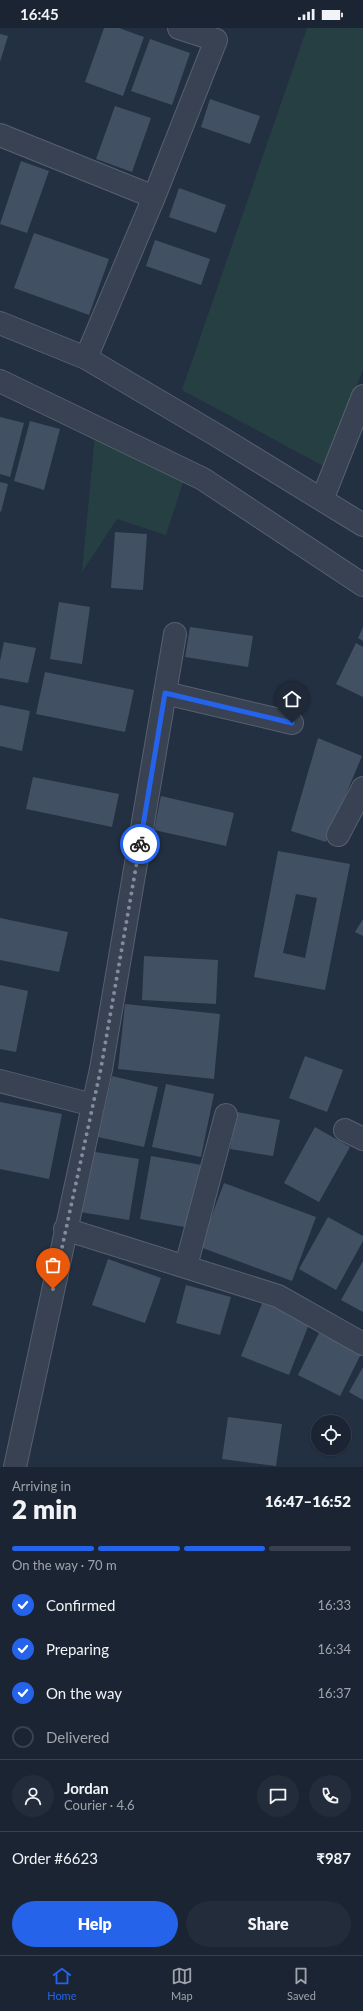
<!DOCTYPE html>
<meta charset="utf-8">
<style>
body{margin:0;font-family:Lato,sans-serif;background:#232c3a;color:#f1f3f6;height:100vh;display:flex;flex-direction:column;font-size:15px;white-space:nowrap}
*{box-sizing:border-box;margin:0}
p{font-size:13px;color:#9fa4ac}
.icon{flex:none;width:22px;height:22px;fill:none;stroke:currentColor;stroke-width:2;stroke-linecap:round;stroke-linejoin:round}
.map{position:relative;height:1439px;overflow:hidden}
.sheet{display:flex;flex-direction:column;background:#1a2432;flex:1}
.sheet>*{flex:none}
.fabs{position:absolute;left:311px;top:1387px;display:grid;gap:8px}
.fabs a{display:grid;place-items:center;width:40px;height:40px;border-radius:50%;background:#1a2432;box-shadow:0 1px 3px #0004,0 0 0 1px #38414d;font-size:20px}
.pin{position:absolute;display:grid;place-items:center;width:34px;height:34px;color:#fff;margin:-41px -17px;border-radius:50% 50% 50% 0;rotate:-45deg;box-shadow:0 0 4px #0007}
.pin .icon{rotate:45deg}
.courier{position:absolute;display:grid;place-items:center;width:40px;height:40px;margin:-20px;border:3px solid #2563eb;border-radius:50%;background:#fff;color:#222;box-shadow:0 1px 5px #0007}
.summary em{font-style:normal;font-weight:800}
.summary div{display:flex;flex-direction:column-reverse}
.summary{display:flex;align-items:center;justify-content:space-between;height:68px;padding:0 12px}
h1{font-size:26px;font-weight:800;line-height:30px}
.bar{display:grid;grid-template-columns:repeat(4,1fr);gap:6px 4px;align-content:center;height:48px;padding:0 12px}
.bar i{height:5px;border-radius:3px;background:#38414d}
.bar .current{background:#2563eb}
.bar p{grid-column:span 4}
.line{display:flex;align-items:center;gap:10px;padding:0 12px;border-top:1px solid #38414d}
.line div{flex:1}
.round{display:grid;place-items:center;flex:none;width:42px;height:42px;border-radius:21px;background:#232c3a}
ol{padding:0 12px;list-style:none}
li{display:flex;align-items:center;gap:12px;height:44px}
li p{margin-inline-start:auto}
li .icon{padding:4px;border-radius:50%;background:#2563eb;color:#fff;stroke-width:4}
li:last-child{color:#9fa4ac}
li i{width:22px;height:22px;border:2px solid #38414d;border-radius:50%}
.button{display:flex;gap:8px;margin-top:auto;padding:8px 12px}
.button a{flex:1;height:46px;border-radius:24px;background:#2563eb;color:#fff;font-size:16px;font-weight:800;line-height:46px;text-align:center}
.button a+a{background:#232c3a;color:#f1f3f6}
.status{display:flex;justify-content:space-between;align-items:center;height:28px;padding:0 20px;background:#1a2432;direction:ltr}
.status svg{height:11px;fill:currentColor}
.dock{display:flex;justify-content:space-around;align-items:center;height:56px;border-top:1px solid #38414d;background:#1a2432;font-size:11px;color:#9fa4ac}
.dock a{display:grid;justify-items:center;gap:2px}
.dock .current{color:#2563eb}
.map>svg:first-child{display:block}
.green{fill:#253f43}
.building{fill:#425064;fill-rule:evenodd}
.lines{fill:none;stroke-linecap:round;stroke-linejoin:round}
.street-casing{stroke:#56606f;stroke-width:24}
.street{stroke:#384252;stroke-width:22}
.done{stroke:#818c9c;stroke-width:4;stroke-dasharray:0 7.2}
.route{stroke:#2563eb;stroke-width:5}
</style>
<div class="status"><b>16:45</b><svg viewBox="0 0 49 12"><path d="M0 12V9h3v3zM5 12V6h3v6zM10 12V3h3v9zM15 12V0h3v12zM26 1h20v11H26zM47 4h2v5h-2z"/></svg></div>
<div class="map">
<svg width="363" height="1439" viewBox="0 0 363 1439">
<rect width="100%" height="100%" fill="#233042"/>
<path class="green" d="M307,0h56v341l-36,99 -145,-78z
M96,396l91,46 -21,65 -49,-16 -35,53z"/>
<path class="building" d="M104,0h15l25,9 -21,59 -38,-14z
M0,6l8,2 -8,26z
M150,11l40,14 -18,52 -41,-14z
M210,71l50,17 -10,28 -49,-17z
M115,78l36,12 -19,54 -36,-13z
M21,133l28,10 -22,62 -27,-9z
M179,160l47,17 -10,28 -47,-16z
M34,205l75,26 -20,56 -75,-27z
M155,212l55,19 -9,26 -55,-19z
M0,389l24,6 -14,54 -10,-3z
M30,393l30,8 -16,61 -30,-9z
M0,454l8,2 -7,28 -1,-1z
M115,504l32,2 -4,56 -32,-2z
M59,574l31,5 -8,57 -32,-5z
M190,599l63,9 -5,31 -63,-10z
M363,599v14l-5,-3z
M4,614l32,6 -8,35 -28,-5v-17z
M356,615l7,4v50l-27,-13z
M45,644l89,18 -9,42 -89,-18z
M0,677l30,6 -8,40 -22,-5z
M318,710l44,18 -36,86 -35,-11z
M33,749l86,17 -7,33 -86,-18z
M161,768l73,17 -8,33 -72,-16z
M278,823l72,13 -25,126 -71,-13zM296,866l21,4 -12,60 -22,-5z
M0,890l68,14 -9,40 -59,-12z
M363,891v17l-8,-4z
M144,928l74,4 -2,44 -74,-4z
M0,957l28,6 -12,61 -16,-3z
M125,976l95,10 -6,65 -96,-10z
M305,1028l38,14 -16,42 -38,-14z
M112,1048l46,11 -14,60 -46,-10z
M166,1056l48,10 -13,63 -49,-10z
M0,1074l62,12 -13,65 -49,-10z
M237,1084l43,8 -7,36 -43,-7z
M315,1099l35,20 -31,55 -35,-19z
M89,1123l50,8 -10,61 -49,-8z
M151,1128l51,9 -12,63 -50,-9z
M224,1155l92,34 -24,64 -92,-34z
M328,1189l35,19v5l-27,49 -37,-21z
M108,1231l53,19 -16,45 -53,-18z
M363,1233v51l-22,-12z
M186,1257l45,12 -11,38 -44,-12z
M263,1273l48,18 -22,56 -48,-19z
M319,1305l42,21 -21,42 -42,-21z
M363,1339v33l-14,-8z
M228,1389l54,7 -6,42 -54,-7z"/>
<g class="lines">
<defs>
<path id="street" d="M0,107l154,62
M0,295l86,35 132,78 145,89
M86,330l68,-161 62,-157 -37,-12
M0,353l203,98 160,106
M322,472l41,-104
M165,665l127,30
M338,807l25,-47
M0,1053l93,24
M345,1102l18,9
M65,1201l213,67 85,48
M186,1238l40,-151
M15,1439l86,-398 74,-435"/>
</defs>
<use href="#street" class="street-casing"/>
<use href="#street" class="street"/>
</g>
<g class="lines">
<path class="done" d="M53,1261l48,-221 39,-224"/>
<path class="route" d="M140,816l25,-151 127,30"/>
</g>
</svg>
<div class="fabs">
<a><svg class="icon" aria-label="locate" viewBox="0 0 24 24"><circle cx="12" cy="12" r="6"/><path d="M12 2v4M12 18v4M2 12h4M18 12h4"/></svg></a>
</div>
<div class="pin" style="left:53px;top:1261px;background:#ea580c"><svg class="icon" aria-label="bag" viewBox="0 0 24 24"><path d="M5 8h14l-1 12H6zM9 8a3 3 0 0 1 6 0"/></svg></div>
<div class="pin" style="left:292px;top:695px;background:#1f2937"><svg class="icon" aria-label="home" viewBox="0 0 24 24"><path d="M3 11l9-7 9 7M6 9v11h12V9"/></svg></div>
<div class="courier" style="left:140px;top:816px"><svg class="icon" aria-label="bike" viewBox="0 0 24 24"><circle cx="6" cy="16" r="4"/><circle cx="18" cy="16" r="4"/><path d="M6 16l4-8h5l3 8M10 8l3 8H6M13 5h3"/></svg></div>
</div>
<section class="sheet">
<div class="summary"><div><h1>2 min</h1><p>Arriving in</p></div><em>16:47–16:52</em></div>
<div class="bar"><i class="current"></i><i class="current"></i><i class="current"></i><i></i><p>On the way · 70 m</p></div>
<ol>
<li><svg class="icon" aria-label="check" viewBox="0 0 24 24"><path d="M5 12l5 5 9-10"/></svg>Confirmed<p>16:33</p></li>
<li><svg class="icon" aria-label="check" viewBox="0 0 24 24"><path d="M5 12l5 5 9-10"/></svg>Preparing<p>16:34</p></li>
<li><svg class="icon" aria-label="check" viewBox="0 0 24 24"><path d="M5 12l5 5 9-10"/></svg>On the way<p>16:37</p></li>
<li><i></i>Delivered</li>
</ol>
<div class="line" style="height:72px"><a class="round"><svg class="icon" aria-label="person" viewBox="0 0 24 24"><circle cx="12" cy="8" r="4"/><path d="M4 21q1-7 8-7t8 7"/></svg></a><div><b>Jordan</b><p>Courier · 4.6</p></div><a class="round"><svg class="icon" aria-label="chat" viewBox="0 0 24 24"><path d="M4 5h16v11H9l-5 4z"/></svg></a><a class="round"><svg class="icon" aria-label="phone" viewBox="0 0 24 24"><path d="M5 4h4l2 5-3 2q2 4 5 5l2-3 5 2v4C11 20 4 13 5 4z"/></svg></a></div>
<div class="line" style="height:52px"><div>Order #6623</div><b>₹987</b></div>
<div class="button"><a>Help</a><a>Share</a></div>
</section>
<nav class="dock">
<a class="current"><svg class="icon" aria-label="home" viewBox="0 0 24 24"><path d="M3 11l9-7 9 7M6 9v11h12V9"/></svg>Home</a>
<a><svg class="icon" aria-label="map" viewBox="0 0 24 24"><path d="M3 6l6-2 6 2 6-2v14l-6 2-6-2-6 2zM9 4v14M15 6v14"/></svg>Map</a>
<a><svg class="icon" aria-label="saved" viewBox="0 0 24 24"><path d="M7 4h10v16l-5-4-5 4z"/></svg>Saved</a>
</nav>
